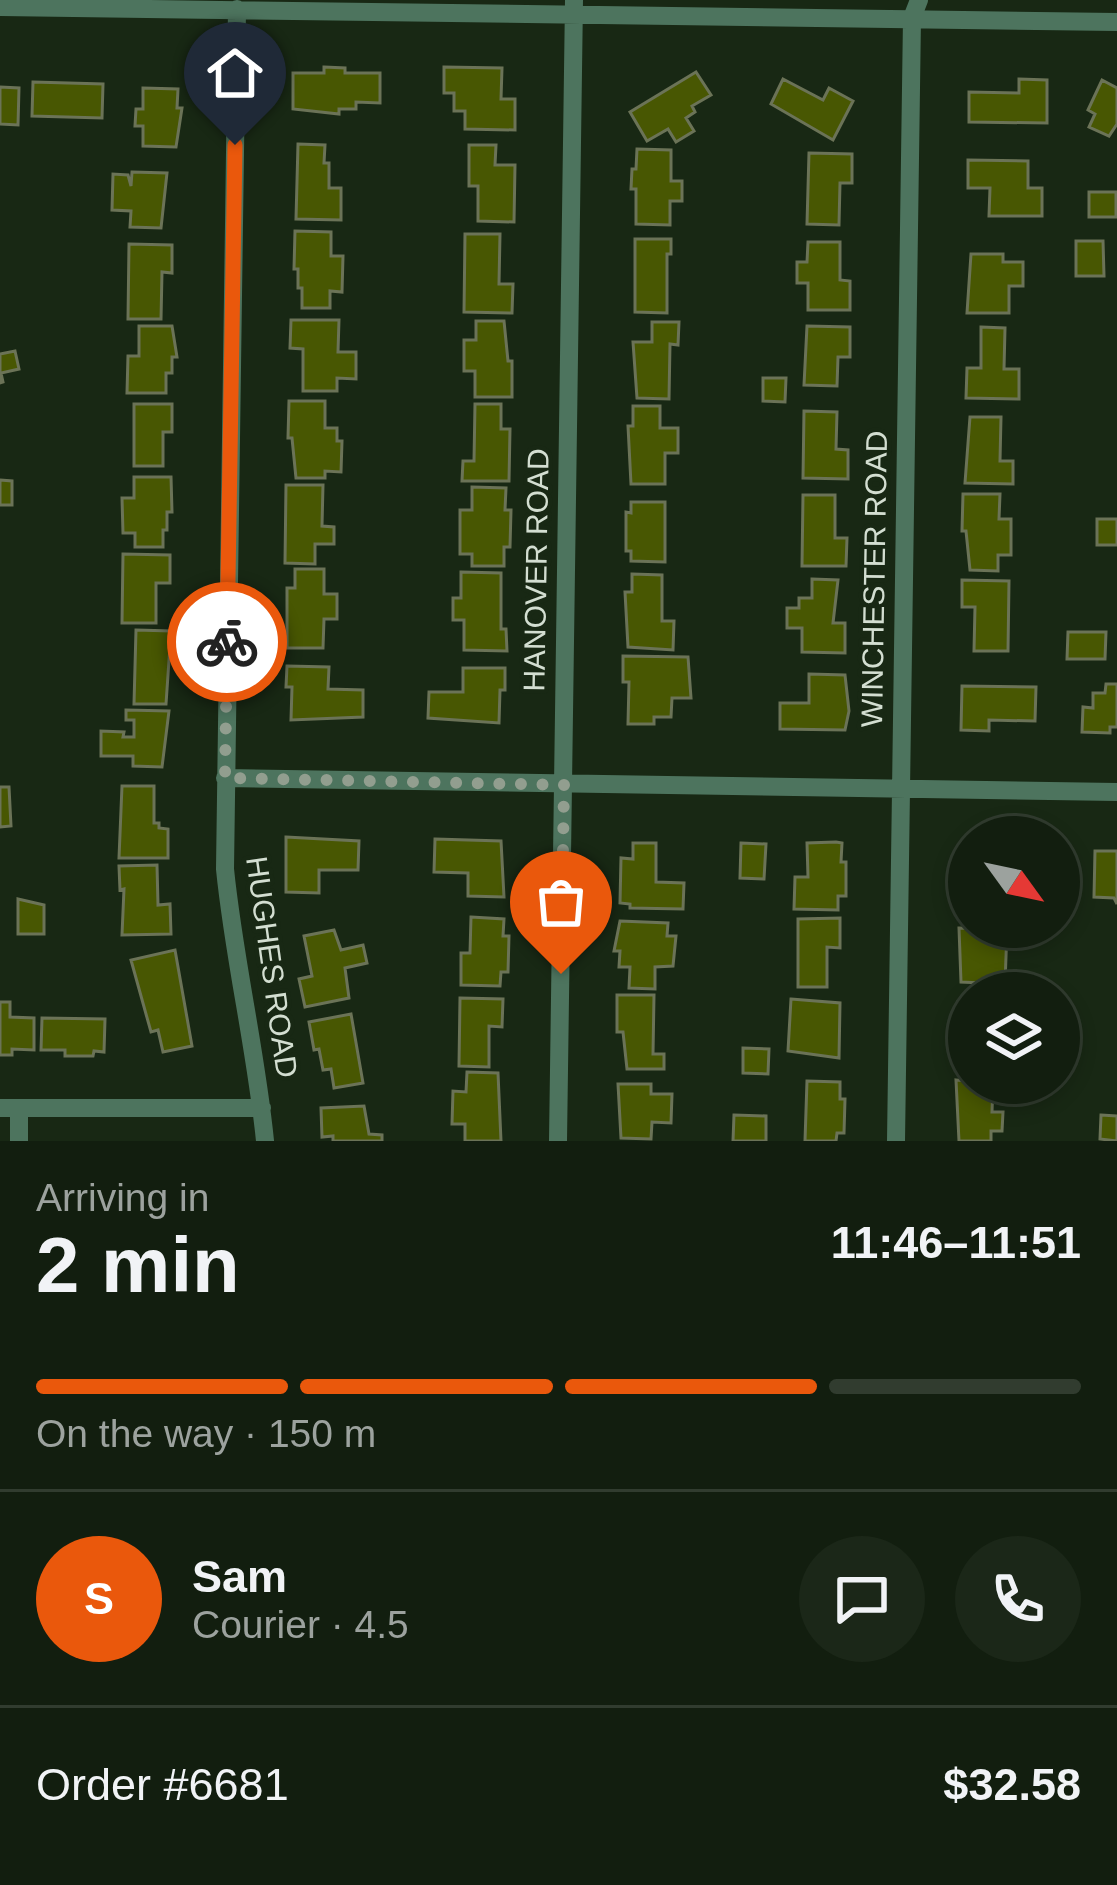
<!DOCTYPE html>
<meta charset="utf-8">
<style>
body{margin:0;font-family:Helvetica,sans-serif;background:#1b2718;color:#f1f3f6;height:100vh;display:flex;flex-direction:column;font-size:45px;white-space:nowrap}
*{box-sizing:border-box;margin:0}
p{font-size:39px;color:#9ca29e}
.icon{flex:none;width:66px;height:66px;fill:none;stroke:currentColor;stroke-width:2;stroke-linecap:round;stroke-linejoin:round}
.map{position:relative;height:1141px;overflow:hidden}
.panel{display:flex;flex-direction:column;background:#121e0f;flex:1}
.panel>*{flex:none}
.needle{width:78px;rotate:123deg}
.fabs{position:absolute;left:948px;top:816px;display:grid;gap:24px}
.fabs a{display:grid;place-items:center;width:132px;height:132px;border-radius:50%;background:#121e0f;box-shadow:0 6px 18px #0003,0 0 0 3px #313c2f;font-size:60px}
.pin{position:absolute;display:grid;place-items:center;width:102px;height:102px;color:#fff;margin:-123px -51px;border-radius:50% 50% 50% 0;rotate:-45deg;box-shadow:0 0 12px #0007}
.pin .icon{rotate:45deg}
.courier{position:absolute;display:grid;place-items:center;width:120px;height:120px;margin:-60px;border:9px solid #ea580c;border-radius:50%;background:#fff;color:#222;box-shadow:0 3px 15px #0007}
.overview em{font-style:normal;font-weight:600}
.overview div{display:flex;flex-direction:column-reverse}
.overview{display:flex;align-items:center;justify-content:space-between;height:204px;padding:0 36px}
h1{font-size:78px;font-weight:600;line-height:90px}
.bar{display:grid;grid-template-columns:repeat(4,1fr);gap:18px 12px;align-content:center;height:144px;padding:0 36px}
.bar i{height:15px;border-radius:9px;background:#313c2f}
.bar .active{background:#ea580c}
.bar p{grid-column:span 4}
.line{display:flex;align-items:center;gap:30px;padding:0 36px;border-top:3px solid #313c2f}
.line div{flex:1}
.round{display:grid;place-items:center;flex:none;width:126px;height:126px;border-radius:63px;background:#1b2718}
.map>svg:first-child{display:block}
.building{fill:#485702;stroke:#6b7357;stroke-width:3}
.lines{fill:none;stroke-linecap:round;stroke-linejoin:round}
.minor{stroke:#4d745e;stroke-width:18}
.done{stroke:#929e8f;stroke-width:12;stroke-dasharray:0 21.6}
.route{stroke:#ea580c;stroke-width:15}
.labels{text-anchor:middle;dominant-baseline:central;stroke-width:9;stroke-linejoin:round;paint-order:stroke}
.street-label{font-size:30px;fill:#d3ded1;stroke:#182814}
</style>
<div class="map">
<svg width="1117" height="1141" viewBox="0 0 1117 1141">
<rect width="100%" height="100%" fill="#182814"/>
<path class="building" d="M324,67l21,1v5h35v30l-24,-1v7h-17v5l-46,-5v-36h31z
M444,67l58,1 -1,31h14v31l-50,-1v-18h-11v-18h-10z
M696,72l15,23 -19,11 3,6 -9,6 8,13 -18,11 -8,-13 -21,12 -17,-29z
M783,79l40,21 6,-12 24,13 -20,39 -62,-36z
M1019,79l28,1v43l-78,-1v-30l50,1z
M1102,80l15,8v36l-8,12 -20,-9 6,-13 -7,-4z
M33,82l70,2 -1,34 -70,-2z
M0,87l19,1 -1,37 -18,-1z
M143,88l35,1 -1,19h5l-6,39 -33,-1v-20h-8l1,-17h7z
M298,144l27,1 -1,18h5v25h12v32l-45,-1z
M469,145h27l-1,20h20l-1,57 -36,-1v-35h-9z
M637,149l34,1v31h11v20h-12v24l-34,-1v-35h-5l1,-20h4z
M809,153l43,1v29h-12l-1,42 -32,-1z
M968,160l60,1v27h14v28h-53l1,-28h-22z
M132,172l35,1 -6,55 -31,-1 1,-16 -19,-1 1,-36 15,1 3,11z
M1089,192h27v25h-27z
M295,231l36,1v24h12l-1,36 -12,-1v17h-28v-20h-4v-19h-4z
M465,234h35l-1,50h14l-1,29 -48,-1z
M635,239h36v15h-4v59l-32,-1z
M1076,241h27l1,35h-28z
M808,242h32v38l10,1v29h-42v-27h-11v-21h10z
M129,244l43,1v28l-10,-1 -1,47h-33z
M971,254h32v8h20v24h-14v27h-42z
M291,320h48l-1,32h18v27l-19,-1v13h-34v-42l-13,-1z
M476,321h28l4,40h4v36h-37v-26h-11v-31h12z
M652,322h27l-1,23 -8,-1 -1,55 -32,-1 -4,-56h19z
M139,326h33l5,31h-5v16h-6v20h-39l1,-37h11z
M807,326l43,1v30h-12l-1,29 -33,-1z
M981,327l24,1 -1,41h15v30l-53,-1 1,-30h14z
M15,351l4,18 -18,4 2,9 -3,1v-29z
M763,378h23l-1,24 -22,-1z
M289,401h36v27h12v13h5l-1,31 -16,-1v7h-29l-4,-40h-4z
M134,404h38v28h-9v34h-29z
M475,404h26v25h9l-1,52h-47l1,-20h11z
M633,406h27v22h18v25h-13v31h-34l-3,-58h5z
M804,411l33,1 -1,37 12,1v29l-45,-1z
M970,417h31l-1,44h13v23l-48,-1z
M134,477h37l1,35h-5v18h-4v17h-28v-14h-12l-1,-35h12z
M0,480l12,1v24h-12z
M286,485h37l-1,41 12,1v17h-19v20l-30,-1z
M472,487l34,1 -1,22h6l-1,37h-6v19h-32v-12h-12v-44h12z
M963,494h37l-1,25h12v36h-13v16l-28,-1 -4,-39h-4z
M803,495h32v43h12l-1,28h-44z
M631,502h34v60l-34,-1v-10h-5v-39l5,1z
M1097,519h20v26h-20z
M123,554l47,1v28h-14v40h-34z
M295,569h29v25h13v25h-13l-1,29h-36v-60h8z
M461,572l40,1v56h5l1,22 -43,-1v-30h-11v-22h8z
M632,574l30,1v46h12l-1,29 -45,-3 -3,-55h7z
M812,579l26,1 -5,43h12v30l-43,-1v-24h-15v-20h12v-10h13z
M962,580l47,1 -1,70h-34l1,-44h-13z
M136,630l35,1 -5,73h-32z
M1068,632h38l-1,27h-38z
M623,656l65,1 3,41h-19l-1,19h-17v7h-26l1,-42h-6z
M287,666l42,1 -1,22 35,1v27l-72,3 1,-33h-6z
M463,668h42v22h-5l-1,33 -71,-5 1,-26h34z
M809,674l36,1 4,36 -4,19 -65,-1v-26h29z
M1106,684h11v43h-7v6l-28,-1 1,-25 10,1v-15h12z
M962,686l74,1 -1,34 -46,-1v11l-28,-1z
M126,710l43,1 -7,56 -29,-1v-10h-32v-25l23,1 -1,5h11v-17h-8z
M122,786h32v37h5v5l9,1v29h-49z
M0,787h9l2,39 -11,1z
M286,837l73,4 -1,29h-39v23l-33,-1z
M435,839l66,2 3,56 -36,-1v-23l-34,-1z
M836,842l6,1 -1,19h5v34h-8v14l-44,-1 1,-32h13l-1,-34z
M633,843h23v39l28,1 -1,26 -53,-1v-4l-10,-1 1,-45 12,1z
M741,843l25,1 -2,35 -24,-1z
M962,847l7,1v58h-8z
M1095,851h22v53l-3,-6 -20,-1z
M157,865l1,40 12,-1 1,30 -49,1 2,-46 -4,1 -1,-24z
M18,899l26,6v29h-26z
M471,917l33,2 -1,17h6l-1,36h-7l-1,14 -39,-1v-32h9z
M840,918v30l-13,-1v40h-29v-68z
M620,921l48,2 -1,13h9l-3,30 -18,1v22l-26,-1 1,-21h-11l1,-16h-6z
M959,928l48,1 -2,55 -44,-2z
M334,930l7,20 22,-5 4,18 -22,5 4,30 -44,9 -6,-28 13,-3 -8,-40z
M175,950l17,96 -29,6 -5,-22 -7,2 -20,-72z
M617,995h37l-1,59h11v15h-37l-4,-37h-6z
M460,998l43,1 -1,28 -13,-1v41l-30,-1z
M791,999l49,4 -1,55 -51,-7z
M0,1002h10v15l24,1v32l-22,-1v6h-12z
M958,1002h11v28h-11z
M351,1014l12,69 -29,5 -3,-19 -8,1 -4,-21 -5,1 -5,-28z
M42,1018l63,1 -1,33 -10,-1 -1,5h-28v-6h-24z
M743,1048l26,1 -1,25 -25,-1z
M467,1072l31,1 3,68h-36v-17h-13l1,-33 13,1z
M956,1080l37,3 -1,29h11l-1,19h-11v10h-32z
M807,1081l33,1v17h5l-1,34h-7l-1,8h-31z
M618,1084h33v10h21l-1,29 -19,-1 -1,17 -30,-1z
M364,1106l5,28 13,1v6h-49v-5l-11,1 -1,-29z
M734,1115l32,1v25h-33z
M1101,1115l16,1v25l-17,-2z"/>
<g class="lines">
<path class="minor" d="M0,7l1117,15
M237,9l-12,860c9,91 31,180 40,272
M225,778l892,14
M0,1108h262
M19,1108v33
M558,1141l16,-1141
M896,1141l16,-1123 7,-18"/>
</g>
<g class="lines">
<path class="done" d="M227,642l-2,136 339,7 -3,189"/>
<path class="route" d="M227,642l8,-497"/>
</g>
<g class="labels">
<g class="street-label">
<text transform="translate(536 570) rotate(-89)">HANOVER ROAD</text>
<text transform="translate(874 579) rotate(-89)">WINCHESTER ROAD</text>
<text transform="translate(272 967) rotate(82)">HUGHES ROAD</text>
</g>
</g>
</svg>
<div class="fabs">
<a><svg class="needle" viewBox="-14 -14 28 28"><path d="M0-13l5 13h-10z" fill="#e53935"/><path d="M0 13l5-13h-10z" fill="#9ca29e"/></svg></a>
<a><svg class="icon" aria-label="layers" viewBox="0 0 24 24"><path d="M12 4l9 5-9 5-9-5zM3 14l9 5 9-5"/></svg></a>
</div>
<div class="pin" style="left:561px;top:974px;background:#ea580c"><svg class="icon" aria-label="bag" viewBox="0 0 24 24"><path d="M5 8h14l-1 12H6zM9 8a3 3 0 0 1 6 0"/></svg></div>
<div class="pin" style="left:235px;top:145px;background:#1f2937"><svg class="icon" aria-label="home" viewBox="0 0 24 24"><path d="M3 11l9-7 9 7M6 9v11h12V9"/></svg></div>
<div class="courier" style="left:227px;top:642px"><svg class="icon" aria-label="bike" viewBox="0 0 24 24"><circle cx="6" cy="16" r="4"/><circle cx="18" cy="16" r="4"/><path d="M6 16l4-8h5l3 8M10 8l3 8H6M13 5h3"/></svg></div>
</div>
<section class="panel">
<div class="overview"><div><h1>2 min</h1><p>Arriving in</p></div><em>11:46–11:51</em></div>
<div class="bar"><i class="active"></i><i class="active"></i><i class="active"></i><i></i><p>On the way · 150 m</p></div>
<div class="line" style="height:216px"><b class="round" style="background:#ea580c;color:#fff">S</b><div><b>Sam</b><p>Courier · 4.5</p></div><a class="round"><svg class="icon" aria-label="chat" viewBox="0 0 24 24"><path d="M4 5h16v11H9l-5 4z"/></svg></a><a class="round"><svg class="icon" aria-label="phone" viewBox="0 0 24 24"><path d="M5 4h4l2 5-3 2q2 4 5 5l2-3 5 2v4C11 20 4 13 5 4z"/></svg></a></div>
<div class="line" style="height:156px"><div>Order #6681</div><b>$32.58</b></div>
</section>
